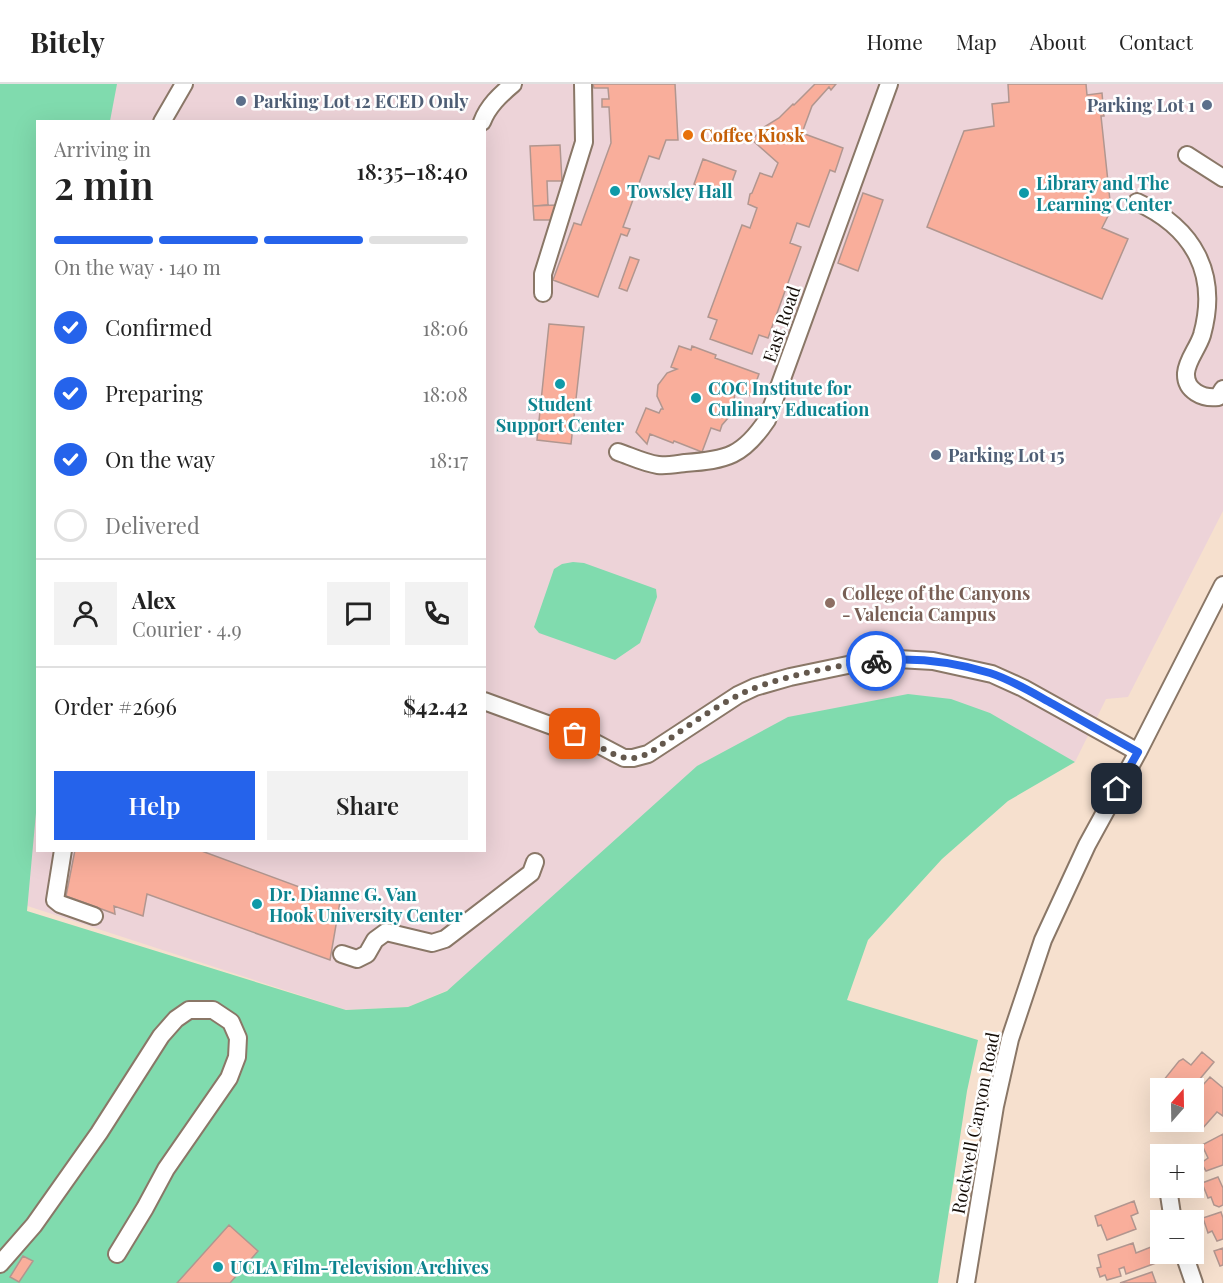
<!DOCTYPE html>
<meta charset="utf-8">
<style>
body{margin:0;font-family:"Playfair Display",serif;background:#f2f2f2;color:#222;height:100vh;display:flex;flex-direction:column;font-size:22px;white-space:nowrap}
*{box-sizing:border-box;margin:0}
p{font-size:20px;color:#767676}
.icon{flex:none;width:33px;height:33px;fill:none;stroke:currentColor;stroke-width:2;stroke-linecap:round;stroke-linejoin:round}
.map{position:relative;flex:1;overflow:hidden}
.drawer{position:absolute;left:36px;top:36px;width:450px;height:732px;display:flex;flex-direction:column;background:#fff;border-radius:0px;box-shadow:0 6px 24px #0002}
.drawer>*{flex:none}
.needle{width:39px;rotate:20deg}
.tools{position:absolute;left:1150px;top:994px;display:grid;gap:12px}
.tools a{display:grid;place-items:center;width:54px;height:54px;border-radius:0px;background:#fff;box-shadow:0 6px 24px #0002;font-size:30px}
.pin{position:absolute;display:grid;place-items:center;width:51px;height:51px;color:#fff;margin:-26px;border-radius:12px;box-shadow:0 3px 9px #0006}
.courier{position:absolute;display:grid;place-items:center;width:60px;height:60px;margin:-30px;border:4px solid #2563eb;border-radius:50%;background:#fff;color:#222;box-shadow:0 2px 8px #0007}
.summary em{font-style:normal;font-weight:600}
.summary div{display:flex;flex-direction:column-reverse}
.summary{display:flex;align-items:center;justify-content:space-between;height:102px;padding:0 18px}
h1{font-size:39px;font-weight:600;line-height:45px}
.bar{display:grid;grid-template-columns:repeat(4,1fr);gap:9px 6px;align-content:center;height:72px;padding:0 18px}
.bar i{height:8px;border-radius:4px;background:#e0e0e0}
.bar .selected{background:#2563eb}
.bar p{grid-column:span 4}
.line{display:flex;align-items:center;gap:15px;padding:0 18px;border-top:2px solid #e0e0e0}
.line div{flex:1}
.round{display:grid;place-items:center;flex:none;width:63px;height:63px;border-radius:0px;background:#f2f2f2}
ol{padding:0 18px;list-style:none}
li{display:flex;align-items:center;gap:18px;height:66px}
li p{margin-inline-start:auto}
li .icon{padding:6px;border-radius:50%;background:#2563eb;color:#fff;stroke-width:4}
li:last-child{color:#767676}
li i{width:33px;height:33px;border:3px solid #e0e0e0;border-radius:50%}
.action{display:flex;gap:12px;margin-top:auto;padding:12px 18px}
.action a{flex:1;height:69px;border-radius:0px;background:#2563eb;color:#fff;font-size:24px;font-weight:600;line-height:69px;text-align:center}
.action a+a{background:#f2f2f2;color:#222}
header{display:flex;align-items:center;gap:36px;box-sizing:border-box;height:84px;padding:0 30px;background:#fff;border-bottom:2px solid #e0e0e0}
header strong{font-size:28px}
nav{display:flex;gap:33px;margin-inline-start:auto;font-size:21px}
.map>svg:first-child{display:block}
.education{fill:#edd3d8;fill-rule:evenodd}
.green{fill:#80dbae}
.building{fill:#f9ae9b;stroke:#b1968f;stroke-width:1.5}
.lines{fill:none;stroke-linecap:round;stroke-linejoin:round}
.minor-casing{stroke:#8a7767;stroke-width:20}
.minor{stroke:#fff;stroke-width:16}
.done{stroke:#64584d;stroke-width:6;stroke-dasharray:0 10.8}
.route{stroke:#2563eb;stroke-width:8}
.service-dot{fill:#5c6f8a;stroke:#fff;stroke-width:2}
.food-dot{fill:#e8710a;stroke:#fff;stroke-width:2}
.culture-dot{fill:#0f9aa8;stroke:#fff;stroke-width:2}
.education-dot{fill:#8d6e63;stroke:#fff;stroke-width:2}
.labels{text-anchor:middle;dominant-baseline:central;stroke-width:5;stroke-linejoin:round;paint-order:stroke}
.service-label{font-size:18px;font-weight:bold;fill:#4e5e75;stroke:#fff;text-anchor:start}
.food-label{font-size:18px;font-weight:bold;fill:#c56008;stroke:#fff;text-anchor:start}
.culture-label{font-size:18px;font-weight:bold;fill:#0d838f;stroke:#fff;text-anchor:start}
.street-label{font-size:18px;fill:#150e08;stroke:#fff}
.education-label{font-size:18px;font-weight:bold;fill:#785e54;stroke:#fff;text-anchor:start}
</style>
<header>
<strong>Bitely</strong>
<nav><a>Home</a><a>Map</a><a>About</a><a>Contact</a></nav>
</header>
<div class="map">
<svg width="1223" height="1199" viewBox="0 0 1223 1199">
<rect width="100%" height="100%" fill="#f6e0ce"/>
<path class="education" d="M0,0h1223v427l-95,186 -22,2 -31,63 -41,-22 -626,267 -62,3 -346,-113zM38,38h446v728h-446z"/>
<path class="green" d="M0,0h117l-7,37 -72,1v669l-11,120 319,99 62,-3 39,-16 250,-225 91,-49 120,-23 43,5 39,14 85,49 -67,39 -66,58 -74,81 -21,60 131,40 -11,51 -29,192h-938z
M573,478l11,1 72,26 1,8 -17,46 -25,17 -76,-27 -5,-6 20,-58 8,-5z"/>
<path class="building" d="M593,0h82l3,56h-12l-7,19 -10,-3 -26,71 7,2 -3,7 -6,-2 -23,63 -45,-17 21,-57 7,2 30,-82 -2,-36h-7v-8h7l-1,-11h-14z
M815,0h21l-5,6 -2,-3 -17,19 -10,27 41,15 -8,24 -5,-2 -21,57 -12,-4 -7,20 11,4 -33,91 -9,-3 -7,19 -42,-15 7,-19 -9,-3 34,-92 8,3 7,-20 -9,-4 2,-10 2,-1 8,-20 12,4 6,-14 -26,-23 12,-13 15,-9 14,-14 1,1z
M1008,0h78l1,11 15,-2 2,23h-3l10,94 -9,18 26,11 -26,60 -175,-72 37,-96 30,-5 -2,-22 17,-2z
M560,61l2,36h-15l1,24 -15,1 -3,-60z
M703,75l33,12 -9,25 -33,-12z
M863,109l20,7 -25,71 -20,-8z
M556,121v15h-22l-1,-14z
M630,173l9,3 -12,31 -8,-3z
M549,240l35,3 -13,117 -34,-4z
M679,262l12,4 1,-4 24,9 -1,3 44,16 -8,22 -16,-6 -1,13 -6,15 -6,7 -2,6 -9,-3 -9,24 -28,-11 -1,2 -23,-9 -3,10 -11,-12 10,-24 13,5 2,-4h2l-6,-13 1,-11 9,-12 10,-4 -6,-2z
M75,766h124l141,52 -10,58 -183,-66 -4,22 -29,-10 1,8 -49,-18z
M1202,968l12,10 -20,24 -10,-7 -3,3 8,7h-26l-4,-3 20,-25 4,-2 8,6z
M1210,993l13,11v28l-6,-4 -15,17 -9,-6 -3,3 -5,-4h9v-17l5,2 -5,-12z
M1223,1050v31l-17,6 -5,-8 7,-5 -6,-13z
M1218,1093l5,11v17l-4,2 -5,-2 -3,-8 -3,1 -6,-15z
M1134,1117l4,12 -7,3 5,13 -29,11 -6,-15 -3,1 -3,-10z
M1221,1128l2,6v21l-6,2 -5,-10 -4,2 -5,-15z
M229,1141l29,26 -28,32h-53z
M1133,1159l3,10 15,-6 5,16 -30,11 -2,-7 -5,2 2,7 -14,4 -2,-5 -5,2 -3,-9 4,-1 -3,-12z
M1223,1164v17l-3,1 -6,-15z
M23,1172l10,5 -14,21 -9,-5z
M1152,1188l4,11h-36l3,-1z"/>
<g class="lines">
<defs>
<path id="minor" d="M162,38l22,-38
M482,38c6,-16 18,-27 31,-38
M1187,71l36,23
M1137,118c57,26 82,72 65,133 -4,13 -15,25 -16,38 -1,18 17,26 32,24l5,-8
M543,209v-19l41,-132 -1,-58
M618,368c12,4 26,11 40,13 8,1 19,-1 27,-2 42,-3 58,-7 82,-43l122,-336
M484,617l104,38 36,19h9l15,-4 90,-59 17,-8 35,-10 72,-15 36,-3 35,2 59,13 31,14 115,64
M63,766l-8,50 5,4 34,12
M342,870l15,5 10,-5 8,-14 11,-8 46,11 13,-4 86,-66 4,-11
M1168,1104l5,33
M1184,1170l10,29
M0,1180l34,-39 65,-92 62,-97 15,-17 13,-9h24l18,12 7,16 -1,19 -8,21 -63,91 -21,39 -28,46
M966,1199l29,-177 15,-67 33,-99 44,-95 51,-93 85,-167"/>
</defs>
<use href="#minor" class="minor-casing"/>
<use href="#minor" class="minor"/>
</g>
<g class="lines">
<path class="done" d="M575,650c16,6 42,27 59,24 4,0 9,-3 14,-4 29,-20 58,-42 89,-58 33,-18 101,-31 139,-35"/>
<path class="route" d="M876,577c38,-4 77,1 114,12 22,7 43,20 63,31 28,16 56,32 85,48l-21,37"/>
</g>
<g class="service-dot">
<circle cx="241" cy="17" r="6"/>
<circle cx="1207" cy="21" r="6"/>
<circle cx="936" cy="371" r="6"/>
</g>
<circle class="food-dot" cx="688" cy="51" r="6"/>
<g class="culture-dot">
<circle cx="615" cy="107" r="6"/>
<circle cx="1024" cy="109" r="6"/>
<circle cx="560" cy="300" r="6"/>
<circle cx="696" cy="314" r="6"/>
<circle cx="257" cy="820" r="6"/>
<circle cx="218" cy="1183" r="6"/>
</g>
<circle class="education-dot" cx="830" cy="519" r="6"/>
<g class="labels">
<g class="service-label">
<text x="253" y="17">Parking Lot 12 ECED Only</text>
<text x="1195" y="21" text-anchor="end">Parking Lot 1</text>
<text x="948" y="371">Parking Lot 15</text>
</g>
<g class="food-label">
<text x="700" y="51">Coffee Kiosk</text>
</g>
<g class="culture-label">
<text x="1036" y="99">Library and The<tspan x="1036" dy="21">Learning Center</tspan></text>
<text x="627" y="107">Towsley Hall</text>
<text x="708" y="304">COC Institute for<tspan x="708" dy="21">Culinary Education</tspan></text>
<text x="560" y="320" text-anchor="middle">Student<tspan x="560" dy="21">Support Center</tspan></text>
<text x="269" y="810">Dr. Dianne G. Van<tspan x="269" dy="21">Hook University Center</tspan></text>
<text x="230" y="1183">UCLA Film-Television Archives</text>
</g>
<g class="street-label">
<text transform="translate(781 240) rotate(-71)">East Road</text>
<text transform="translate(975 1039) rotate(-79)">Rockwell Canyon Road</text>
</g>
<g class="education-label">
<text x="842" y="509">College of the Canyons<tspan x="842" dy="21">- Valencia Campus</tspan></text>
</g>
</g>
</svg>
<div class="tools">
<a><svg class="needle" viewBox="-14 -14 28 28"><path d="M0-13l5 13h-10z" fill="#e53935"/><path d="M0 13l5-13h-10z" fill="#767676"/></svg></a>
<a>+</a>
<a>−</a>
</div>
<div class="pin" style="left:575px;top:650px;background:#ea580c"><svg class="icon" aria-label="bag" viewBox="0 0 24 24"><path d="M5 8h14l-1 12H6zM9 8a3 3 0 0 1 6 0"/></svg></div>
<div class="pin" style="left:1117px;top:705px;background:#1f2937"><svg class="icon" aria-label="home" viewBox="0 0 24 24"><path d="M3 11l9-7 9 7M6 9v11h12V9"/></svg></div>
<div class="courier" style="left:876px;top:577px"><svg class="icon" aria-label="bike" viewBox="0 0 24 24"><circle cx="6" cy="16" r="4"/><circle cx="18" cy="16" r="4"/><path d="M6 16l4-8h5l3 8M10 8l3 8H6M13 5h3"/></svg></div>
<section class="drawer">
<div class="summary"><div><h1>2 min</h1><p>Arriving in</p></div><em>18:35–18:40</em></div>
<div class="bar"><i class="selected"></i><i class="selected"></i><i class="selected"></i><i></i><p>On the way · 140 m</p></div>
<ol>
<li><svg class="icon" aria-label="check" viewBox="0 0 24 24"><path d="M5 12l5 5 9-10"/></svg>Confirmed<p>18:06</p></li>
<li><svg class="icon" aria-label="check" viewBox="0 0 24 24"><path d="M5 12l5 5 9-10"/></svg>Preparing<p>18:08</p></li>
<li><svg class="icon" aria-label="check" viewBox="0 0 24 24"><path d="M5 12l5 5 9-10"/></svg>On the way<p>18:17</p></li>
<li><i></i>Delivered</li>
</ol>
<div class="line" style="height:108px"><a class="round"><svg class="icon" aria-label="person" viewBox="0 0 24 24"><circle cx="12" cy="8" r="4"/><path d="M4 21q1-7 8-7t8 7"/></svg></a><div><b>Alex</b><p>Courier · 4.9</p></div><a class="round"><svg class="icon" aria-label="chat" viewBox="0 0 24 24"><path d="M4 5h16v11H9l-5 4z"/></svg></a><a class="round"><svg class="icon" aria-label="phone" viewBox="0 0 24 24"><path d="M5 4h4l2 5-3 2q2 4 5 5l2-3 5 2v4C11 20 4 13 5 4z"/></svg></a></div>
<div class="line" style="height:78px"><div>Order #2696</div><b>$42.42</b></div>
<div class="action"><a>Help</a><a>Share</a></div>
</section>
</div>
